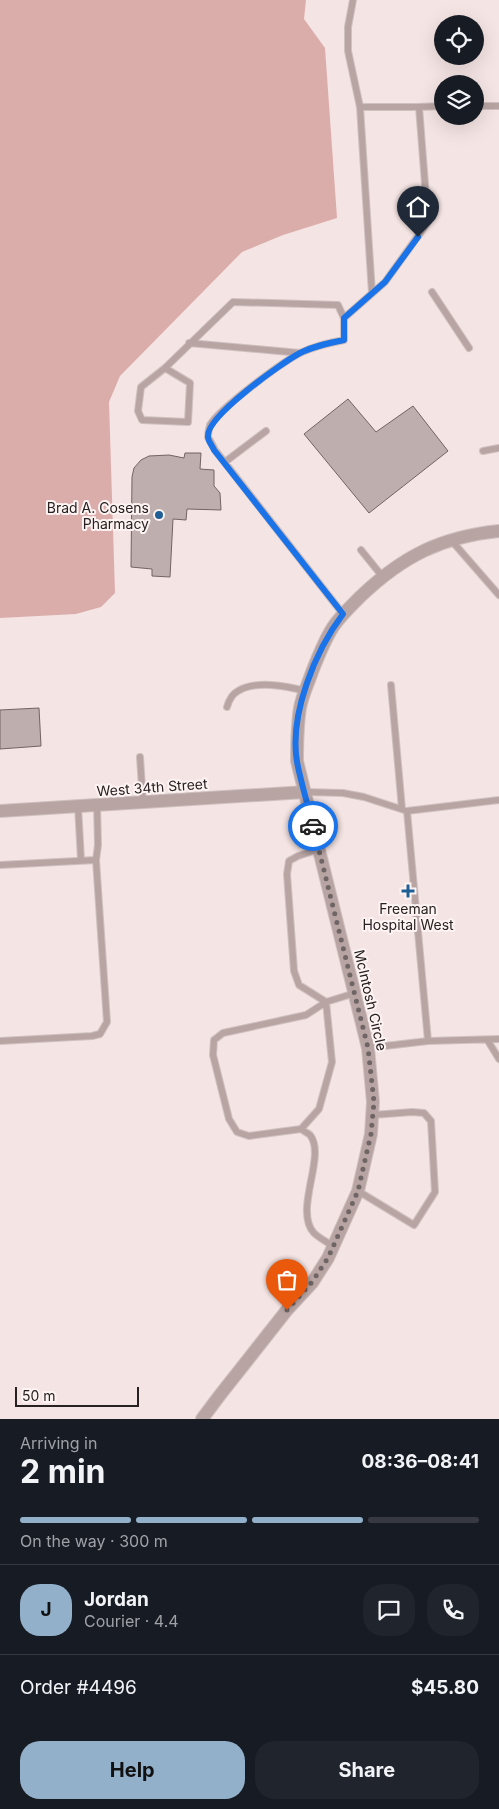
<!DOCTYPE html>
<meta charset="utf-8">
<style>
body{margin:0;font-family:Inter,sans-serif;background:#20242c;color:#f1f3f6;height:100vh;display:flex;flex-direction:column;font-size:19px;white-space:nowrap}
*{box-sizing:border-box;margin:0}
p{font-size:16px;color:#9ea1a6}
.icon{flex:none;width:28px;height:28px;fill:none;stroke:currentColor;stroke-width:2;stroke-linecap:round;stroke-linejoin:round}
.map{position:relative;height:1419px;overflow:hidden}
.sheet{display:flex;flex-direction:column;background:#171b24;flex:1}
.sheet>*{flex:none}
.fabs{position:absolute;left:434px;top:15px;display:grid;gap:10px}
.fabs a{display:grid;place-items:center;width:50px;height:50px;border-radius:50%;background:#171b24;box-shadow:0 5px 20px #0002;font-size:25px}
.scale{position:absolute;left:15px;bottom:12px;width:124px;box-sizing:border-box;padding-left:5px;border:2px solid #272121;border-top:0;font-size:14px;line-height:18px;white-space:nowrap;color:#272121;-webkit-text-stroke:4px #fdf3f3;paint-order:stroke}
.pin{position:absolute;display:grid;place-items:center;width:42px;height:42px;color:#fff;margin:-51px -21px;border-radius:50% 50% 50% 0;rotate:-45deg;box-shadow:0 0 5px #0007}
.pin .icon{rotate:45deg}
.courier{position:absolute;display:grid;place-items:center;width:50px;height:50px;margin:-25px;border:4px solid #1a73e8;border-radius:50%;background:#fff;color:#222;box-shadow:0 1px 6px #0007}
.head em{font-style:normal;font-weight:700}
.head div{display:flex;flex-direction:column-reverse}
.head{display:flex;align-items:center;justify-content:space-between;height:85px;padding:0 20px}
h1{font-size:32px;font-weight:700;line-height:38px}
.bar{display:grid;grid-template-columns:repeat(4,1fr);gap:8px 5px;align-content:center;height:60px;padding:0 20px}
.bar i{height:6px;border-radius:4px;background:#363941}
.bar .active{background:#93b0ca}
.bar p{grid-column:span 4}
.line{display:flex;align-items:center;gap:12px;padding:0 20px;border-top:1px solid #363941}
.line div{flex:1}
.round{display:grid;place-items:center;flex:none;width:52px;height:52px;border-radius:20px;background:#20242c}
.button{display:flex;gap:10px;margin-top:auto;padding:10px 20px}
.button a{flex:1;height:58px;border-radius:20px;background:#93b0ca;color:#111;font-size:20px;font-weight:700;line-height:58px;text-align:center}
.button a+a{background:#20242c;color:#f1f3f6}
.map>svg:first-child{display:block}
.forest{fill:#daadab}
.building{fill:#beafae;stroke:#726463}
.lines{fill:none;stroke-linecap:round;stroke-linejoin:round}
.service-casing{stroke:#cfc1c0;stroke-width:8}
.minor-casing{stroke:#cfc1c0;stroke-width:14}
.service{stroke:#b8a4a3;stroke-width:6}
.minor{stroke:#b8a4a3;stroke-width:12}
.done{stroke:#6f6565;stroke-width:5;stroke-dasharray:0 9}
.route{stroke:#1a73e8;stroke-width:6}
.poi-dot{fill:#205f95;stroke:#fdf3f3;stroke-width:2}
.labels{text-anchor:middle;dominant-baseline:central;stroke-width:4;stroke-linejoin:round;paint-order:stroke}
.poi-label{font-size:14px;fill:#272121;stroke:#fdf3f3;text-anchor:end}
.street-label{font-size:14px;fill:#272121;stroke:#fdf3f3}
</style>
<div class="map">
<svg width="499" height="1419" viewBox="0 0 499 1419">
<rect width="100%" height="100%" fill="#f4e4e3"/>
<path class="forest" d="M0,0h306l-2,19 21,29 12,170 -54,17 -41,17 -122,124 -11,26 6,191 -14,14 -25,7 -76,4z"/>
<path class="building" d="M348,399l28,33 37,-26 35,45 -79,62 -65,-79z
M185,453h16l-1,16 14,1v16l6,7 1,17 -34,-1 -1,11 -13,-1 -3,58 -18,-1v-7l-21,-2 1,-90 2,-9 7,-8 8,-4 20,-1 15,3z
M39,708l2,38 -41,3v-39z"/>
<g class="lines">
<defs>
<path id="service" d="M353,0l-5,27v24l12,56
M475,106h24
M419,107l23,-1
M432,292l37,56
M344,318l41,-36 43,-60 -9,-115h-59l12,186
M189,343l111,10
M165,368l25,15 -2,39 -46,-2 -4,-9 3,-24 24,-19 68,-66 105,3 6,13v22c-15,3 -30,6 -44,13 -19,10 -80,55 -90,72 -1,3 -2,8 -2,12l7,13 128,164
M483,451l16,-3
M225,462l41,-31
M451,540l48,55
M361,550l21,26
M391,685l11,124
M227,707c2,-7 5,-13 11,-16 17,-11 49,-5 67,0
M140,757l3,46
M305,792l38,1 21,4 43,14 92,-11
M78,806l3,54
M407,811l21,230
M319,849l-21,7 -9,5 -2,13 7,97 5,14 27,17 29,-9
M96,860l2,-15 -1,-40
M0,865l96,-5 11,162 -7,12 -8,2 -92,5
M326,1002l6,60 -13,47 -18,20 -52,7 -12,-4 -8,-13 -16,-64 1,-15 9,-7 83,-18z
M488,1041l11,18
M368,1048l60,-7 71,-2
M301,1129c2,2 7,4 9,6 17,21 -17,75 4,98 5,5 13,9 19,13
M358,1191l56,34 21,-33 -4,-71 -7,-8 -12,-1 -39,3"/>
<path id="minor" d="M0,811l305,-19
M202,1419l18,-24 67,-85 25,-27 16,-25 30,-67 13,-57 2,-32 -5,-54 -71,-287c0,-18 0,-35 3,-53 2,-12 8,-24 12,-36 6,-15 12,-31 21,-45 8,-12 18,-21 28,-31 42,-40 80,-59 138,-65"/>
</defs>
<use href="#service" class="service-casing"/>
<use href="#minor" class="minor-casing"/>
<use href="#service" class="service"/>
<use href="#minor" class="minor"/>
</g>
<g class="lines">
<path class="done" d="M287,1310l25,-28 16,-24 30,-67 13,-57 3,-32 -6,-54 -55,-222"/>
<path class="route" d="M313,826c-5,-21 -12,-43 -16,-64 -8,-47 18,-111 46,-148l-129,-164c-1,-3 -6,-9 -6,-13 -3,-20 75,-75 92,-84 14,-7 29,-10 44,-13v-22l41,-36 33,-45"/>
</g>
<g class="poi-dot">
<circle cx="159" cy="515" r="5"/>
<path d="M405.5 883.5h5v5h5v5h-5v5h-5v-5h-5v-5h5z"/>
</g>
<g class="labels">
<g class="poi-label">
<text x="149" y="507">Brad A. Cosens<tspan x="149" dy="16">Pharmacy</tspan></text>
<text x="408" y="908" text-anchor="middle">Freeman<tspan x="408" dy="16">Hospital West</tspan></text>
</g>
<g class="street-label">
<text transform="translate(152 787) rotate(-4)">West 34th Street</text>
<text transform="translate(371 1000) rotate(77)">McIntosh Circle</text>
</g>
</g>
</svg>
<div class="fabs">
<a><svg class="icon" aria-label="locate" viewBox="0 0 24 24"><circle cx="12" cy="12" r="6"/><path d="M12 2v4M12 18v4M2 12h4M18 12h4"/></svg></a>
<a><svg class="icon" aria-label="layers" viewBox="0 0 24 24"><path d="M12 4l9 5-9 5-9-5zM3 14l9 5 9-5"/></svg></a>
</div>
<div class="scale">50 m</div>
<div class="pin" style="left:287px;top:1310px;background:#ea580c"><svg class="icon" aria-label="bag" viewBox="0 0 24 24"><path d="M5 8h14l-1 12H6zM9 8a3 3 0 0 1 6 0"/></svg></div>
<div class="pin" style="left:418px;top:237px;background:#1f2937"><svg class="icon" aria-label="home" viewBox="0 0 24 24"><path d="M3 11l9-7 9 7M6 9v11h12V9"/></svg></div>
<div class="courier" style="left:313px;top:826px"><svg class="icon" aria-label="car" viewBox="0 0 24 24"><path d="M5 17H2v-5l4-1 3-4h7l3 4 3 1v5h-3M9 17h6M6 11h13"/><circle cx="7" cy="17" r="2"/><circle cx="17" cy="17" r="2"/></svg></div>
</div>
<section class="sheet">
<div class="head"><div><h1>2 min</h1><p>Arriving in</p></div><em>08:36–08:41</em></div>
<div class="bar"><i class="active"></i><i class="active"></i><i class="active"></i><i></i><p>On the way · 300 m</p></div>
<div class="line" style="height:90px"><b class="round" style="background:#93b0ca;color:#111">J</b><div><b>Jordan</b><p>Courier · 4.4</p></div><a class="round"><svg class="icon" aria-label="chat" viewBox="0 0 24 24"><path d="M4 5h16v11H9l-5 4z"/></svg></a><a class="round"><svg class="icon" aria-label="phone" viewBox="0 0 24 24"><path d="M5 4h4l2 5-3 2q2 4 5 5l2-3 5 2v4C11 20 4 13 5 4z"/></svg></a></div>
<div class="line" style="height:65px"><div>Order #4496</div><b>$45.80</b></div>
<div class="button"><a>Help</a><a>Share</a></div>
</section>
